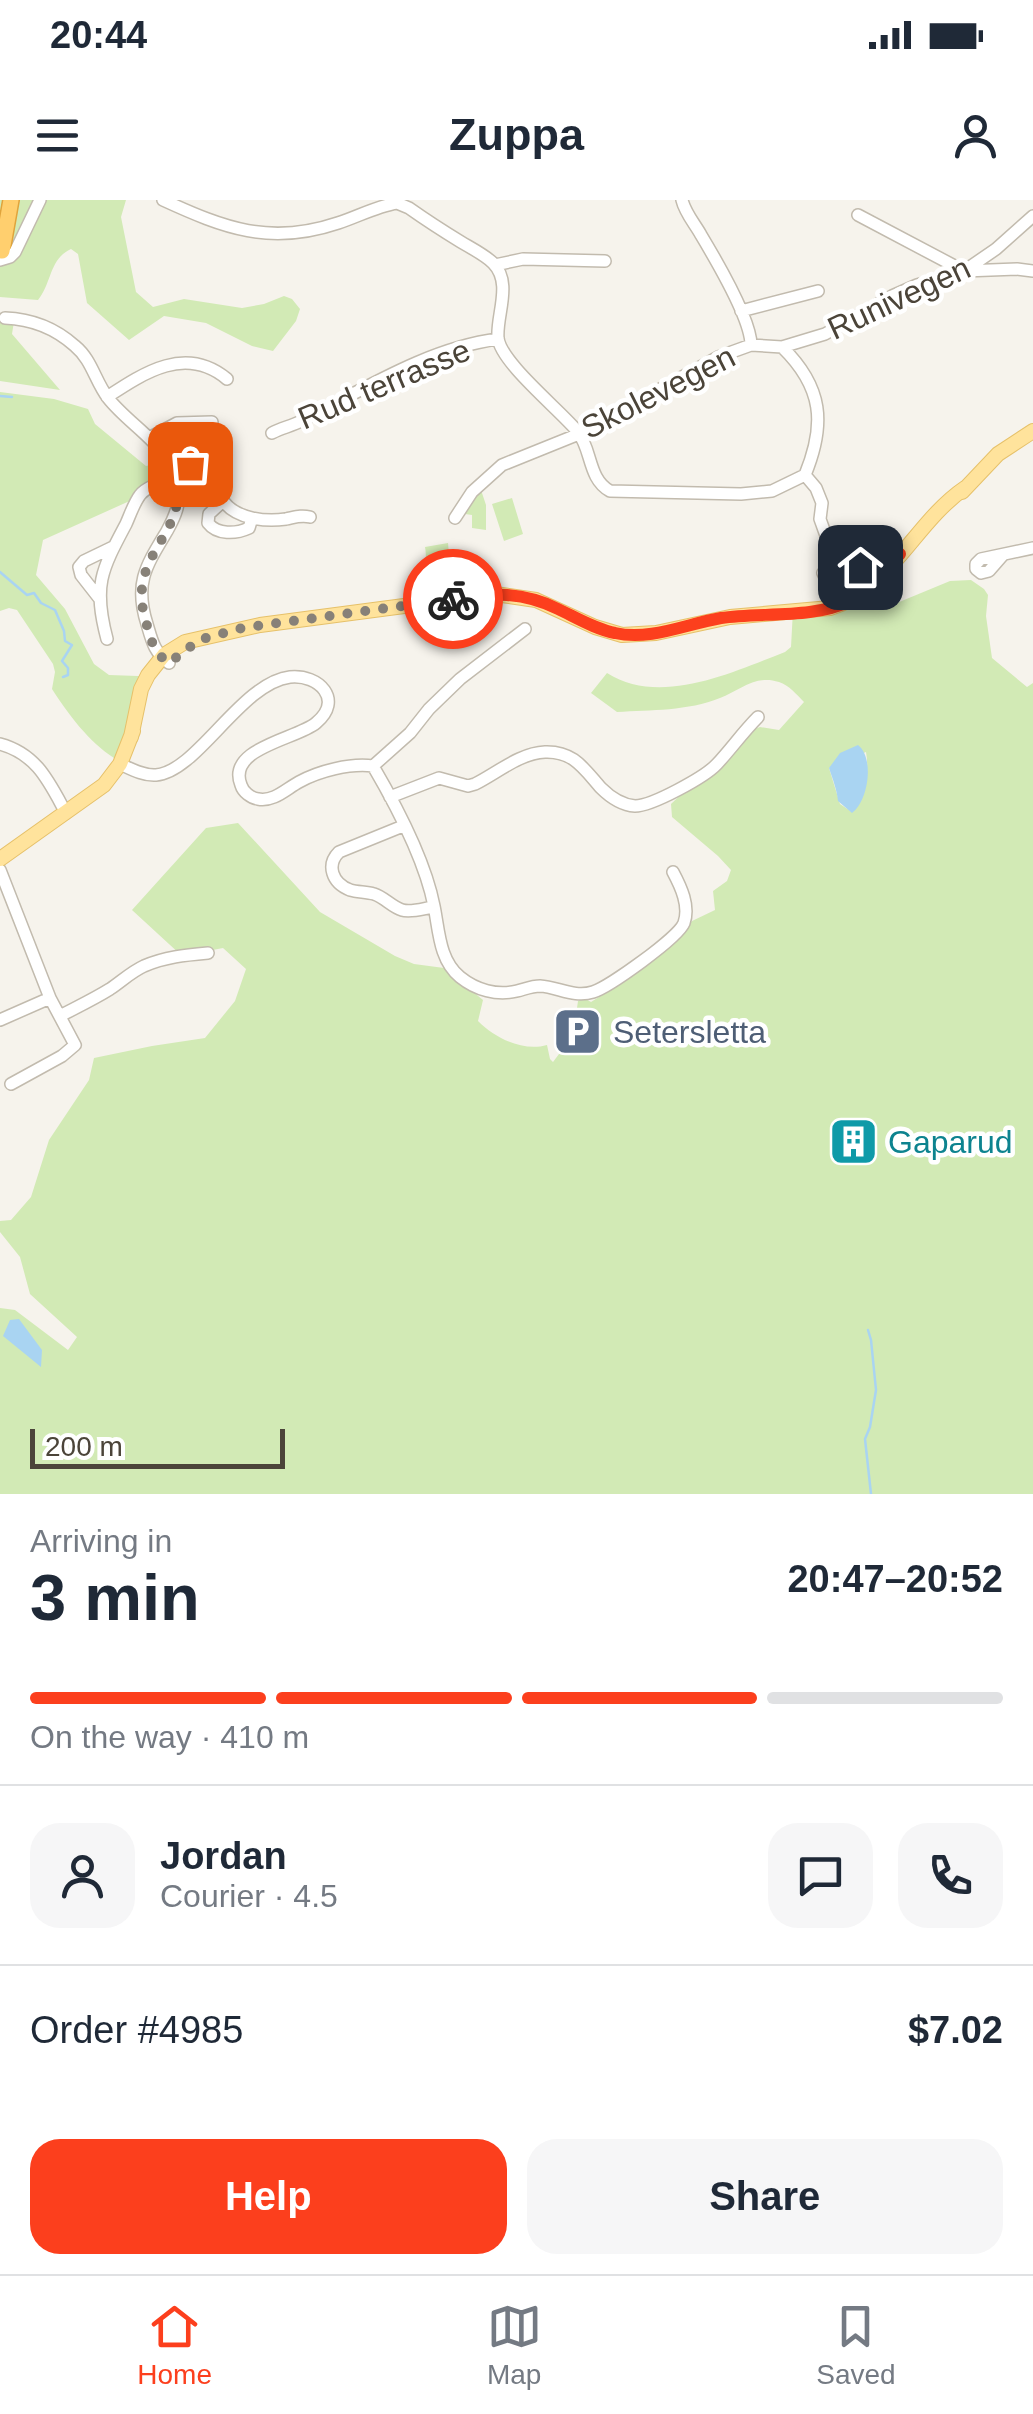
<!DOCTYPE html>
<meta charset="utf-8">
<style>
body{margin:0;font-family:Arial,sans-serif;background:#f6f6f7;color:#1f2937;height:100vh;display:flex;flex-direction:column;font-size:38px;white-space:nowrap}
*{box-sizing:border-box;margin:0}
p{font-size:32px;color:#747a83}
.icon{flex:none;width:55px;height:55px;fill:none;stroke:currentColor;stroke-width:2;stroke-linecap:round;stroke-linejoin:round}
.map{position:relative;height:1294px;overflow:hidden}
.sheet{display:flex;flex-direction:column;background:#fff;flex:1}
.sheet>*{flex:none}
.scale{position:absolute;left:30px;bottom:25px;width:255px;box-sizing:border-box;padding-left:10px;border:5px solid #4b4439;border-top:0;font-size:28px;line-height:35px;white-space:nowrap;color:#4b4439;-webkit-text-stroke:8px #fff;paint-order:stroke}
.pin{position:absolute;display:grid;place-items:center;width:85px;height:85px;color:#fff;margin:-42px;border-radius:20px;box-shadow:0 5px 15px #0006}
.courier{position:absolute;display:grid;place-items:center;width:100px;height:100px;margin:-50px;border:8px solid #fc3f1d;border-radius:50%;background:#fff;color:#222;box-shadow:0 2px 12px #0007}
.headline em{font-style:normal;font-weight:600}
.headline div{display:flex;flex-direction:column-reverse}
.headline{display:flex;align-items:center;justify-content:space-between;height:170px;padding:0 30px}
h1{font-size:65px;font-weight:600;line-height:75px}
.bar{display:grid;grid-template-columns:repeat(4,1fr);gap:15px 10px;align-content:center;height:120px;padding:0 30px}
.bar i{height:12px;border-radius:8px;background:#e0e1e3}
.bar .on{background:#fc3f1d}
.bar p{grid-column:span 4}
.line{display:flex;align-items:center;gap:25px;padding:0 30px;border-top:2px solid #e0e1e3}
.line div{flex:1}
.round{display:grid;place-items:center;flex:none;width:105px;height:105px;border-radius:30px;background:#f6f6f7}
.primary-button{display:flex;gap:20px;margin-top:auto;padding:20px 30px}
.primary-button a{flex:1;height:115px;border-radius:30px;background:#fc3f1d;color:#fff;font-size:40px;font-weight:600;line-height:115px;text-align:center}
.primary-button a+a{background:#f6f6f7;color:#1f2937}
.status{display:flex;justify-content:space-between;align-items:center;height:70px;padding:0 50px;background:#fff;direction:ltr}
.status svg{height:28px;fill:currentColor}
header{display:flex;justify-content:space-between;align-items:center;height:130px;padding:0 30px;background:#fff;font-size:45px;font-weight:600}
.dock{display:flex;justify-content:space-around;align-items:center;height:140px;border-top:2px solid #e0e1e3;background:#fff;font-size:28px;color:#747a83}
.dock a{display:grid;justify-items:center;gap:5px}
.dock .on{color:#fc3f1d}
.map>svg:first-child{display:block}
.green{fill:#d2eab5;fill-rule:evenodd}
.water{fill:#a9d4f2}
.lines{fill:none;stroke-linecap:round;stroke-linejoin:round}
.stream{stroke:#a9d4f2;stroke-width:2.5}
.minor-casing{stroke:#c2bbae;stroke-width:14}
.major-casing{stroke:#e6c16a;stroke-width:16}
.highway-casing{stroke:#e0a43c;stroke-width:18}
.minor{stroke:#fff;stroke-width:11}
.major{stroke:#ffe39c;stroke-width:14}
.highway{stroke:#ffcf6e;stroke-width:15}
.done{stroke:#878178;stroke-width:10;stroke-dasharray:0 18}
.route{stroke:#fc3f1d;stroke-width:12}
.labels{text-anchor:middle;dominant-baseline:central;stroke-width:9;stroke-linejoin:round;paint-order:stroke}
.street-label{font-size:32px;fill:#4b4439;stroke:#fff}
.service-label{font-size:32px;fill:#4e5e75;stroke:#fff;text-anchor:start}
.culture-label{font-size:32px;fill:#0d838f;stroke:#fff;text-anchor:start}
</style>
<div class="status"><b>20:44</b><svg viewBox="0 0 49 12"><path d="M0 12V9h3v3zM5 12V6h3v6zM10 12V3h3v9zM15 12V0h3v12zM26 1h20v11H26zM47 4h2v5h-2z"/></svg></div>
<header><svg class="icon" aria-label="menu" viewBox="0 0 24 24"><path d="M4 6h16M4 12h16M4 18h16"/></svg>Zuppa<svg class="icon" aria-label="person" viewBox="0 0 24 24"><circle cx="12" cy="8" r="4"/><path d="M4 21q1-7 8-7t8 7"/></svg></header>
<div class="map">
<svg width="1033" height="1294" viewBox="0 0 1033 1294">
<rect width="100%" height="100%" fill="#f6f3ec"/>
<path class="green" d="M0,0h126l-5,17 15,75 17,15 31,-8 58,9 22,-4 20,-8 8,3 8,10 -4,12 -23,30 -21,-5 -46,-23 -42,-7 -35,24 -42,-37 -9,-49 -7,-5c-22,10 -19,34 -33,51l-38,-3z
M0,113l15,2 -3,19 48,56 -60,-9z
M0,192l54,7 34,10 7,15 51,42 20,-4 8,19 -131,59 -7,35 29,34 29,55 15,11 29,1 15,4 -31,68 -8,10c-25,-16 -46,-44 -62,-69l3,-17 -2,-8 -36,-54 -8,-2 -9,3z
M481,290l5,15v25l-14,-2v-13l-7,-1 1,-4z
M512,298l11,36 -19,7 -12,-37z
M448,343l1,11 4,10 -1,6 -22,4c-6,-8 -3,-18 -5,-27z
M971,380l13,9 4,6 -2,21 6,42 35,29 6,-4v811h-1033v-186l15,2 53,40 9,-13 -47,-43 -10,-37 -20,-25v-11l11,-1 20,-23 18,-57 40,-60 5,-22 58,-12 53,-8 30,-37 11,-32 -23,-21 -41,8 -50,-46 74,-82 32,-5 82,89 75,44 19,8 30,4 39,32 -5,21c17,17 45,31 69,24l3,14 3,3 6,-8 8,1 17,-27 -2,-15 -5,-5 1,-7 6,-3 7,4 38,-24 50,-40 13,-17 23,-11 -2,-19 14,-10 4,-11 -13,-14 -46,-39 -1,-13 76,-72 13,-5 19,3 25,-28c-7,-7 -15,-17 -25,-20 -24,-8 -40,9 -59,16 -32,13 -69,12 -103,14l-26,-19 16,-20c53,34 126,-1 178,-21l6,-5 2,-37 74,-17 17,11 8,1 58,-24zM866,552c4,22 -3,41 -14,60l-12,-8 -11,-36z"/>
<path class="water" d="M858,545c17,13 10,57 -6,68l-14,-12c-1,-11 -5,-21 -9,-33l11,-15z
M19,1119l23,31 -1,17 -38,-31 7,-16z"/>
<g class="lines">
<path class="stream" d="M0,196l12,1
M0,372l27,23 7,-2 7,10 14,7 9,21 1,10 7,4 -10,16 6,7v7l-5,2
M868,1130l3,10 5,50 -6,37 -5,12 6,55"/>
<defs>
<path id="minor" d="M163,0c61,28 107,46 175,23 19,-6 39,-17 59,-20l12,5c17,12 34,23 52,34 10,6 24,13 32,21 20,20 3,52 5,75 3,25 62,72 80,94 14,18 10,47 32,59l131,3 31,-3 33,-16c21,-51 18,-88 -23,-128
M858,15l106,56 53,-2 16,2
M0,60l10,-3 5,-5 25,-52
M495,65l28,-6 82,2
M741,111l77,-20
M5,118c27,1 50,10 70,28 17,14 20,35 33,52 24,31 71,52 71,97 0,13 -6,25 -12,36 -21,35 -33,52 -20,93 5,17 7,28 22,39
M751,145l31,2 43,-13 67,-38 25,-11 47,-14 32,-22 37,-33
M107,197c38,-25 79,-52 120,-18
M272,233c9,-5 20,-7 29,-12 62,-31 127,-73 197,-82
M149,238l28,-15 35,-1
M174,271l17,-7h15c8,12 9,27 18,38 13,17 42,20 62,17 10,-2 15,-4 24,-2
M805,275l11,13 6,15 -2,16 14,39 -1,5 -10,10 2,4c23,4 48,-18 65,-32l10,8
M223,301l-14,13 -1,9c9,12 28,11 41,5l3,-10
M455,318l17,-26 30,-27 77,-31 139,-77 33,-12c0,-26 -35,-85 -50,-110 -6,-11 -16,-22 -19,-35
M1003,355l-14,16 -8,2 -5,-4v-5l5,-5 52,-11
M99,398l-18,-23 -2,-8 5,-6 29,-14
M107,439c-14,-53 -6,-68 19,-115 4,-9 8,-21 14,-29 8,-10 25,-13 36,-17
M0,544c37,10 49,38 66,69
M120,564c11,5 24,12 36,11 41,-3 85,-92 134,-98 29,-3 54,23 26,46 -19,16 -90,25 -75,62 2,7 10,13 17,14 16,3 28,-10 41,-17 20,-11 51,-19 74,-16l37,-33 19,-24 31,-30 65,-50
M373,566c24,41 52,94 61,140 5,24 5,54 26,71 16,13 37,19 57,14 8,-2 15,-5 23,-5 18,1 34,12 53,6 16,-5 85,-54 91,-69 6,-17 -3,-36 -11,-51
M390,597l49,-19 29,8 7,-2c22,-11 45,-31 70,-32 29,-1 39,17 56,36 9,9 21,17 34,18 17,0 70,-29 82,-42 14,-15 26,-32 41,-47
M403,626l-64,26c-13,13 -7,31 11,38 7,2 16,2 24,4 10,3 18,13 28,16 9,3 23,-2 32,-3
M0,670l50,128 25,47 -13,11 -51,28
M60,816c17,-9 34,-17 50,-27 12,-8 21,-17 34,-23 21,-9 41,-11 64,-13
M0,820l50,-22"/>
<path id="major" d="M962,292l36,-38 35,-23
M131,537l10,-48 7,-14 16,-20 21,-13 75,-17 235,-31 41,6 59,27 27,8 34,-2 74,-16 100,-9c60,-18 85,-86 135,-120
M0,659l104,-74 16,-21 13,-33"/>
<path id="highway" d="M2,51l9,-51"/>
</defs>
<use href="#minor" class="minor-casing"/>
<use href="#major" class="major-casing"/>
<use href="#highway" class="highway-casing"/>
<use href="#minor" class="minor"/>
<use href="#major" class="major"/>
<use href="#highway" class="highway"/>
</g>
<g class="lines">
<path class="done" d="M190,264l-16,7c20,64 -50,80 -28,151 5,18 7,30 23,41l30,-23 43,-12 211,-29"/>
<path class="route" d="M453,399c38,-7 71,-7 105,10 19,9 37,20 57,24 35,8 71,-9 106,-15 40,-6 92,1 129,-17 21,-11 35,-30 50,-47l-10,-9 -30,22"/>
</g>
<defs>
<symbol id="parking-square" viewBox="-11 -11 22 22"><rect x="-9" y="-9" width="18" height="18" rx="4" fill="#5c6f8a" stroke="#fff"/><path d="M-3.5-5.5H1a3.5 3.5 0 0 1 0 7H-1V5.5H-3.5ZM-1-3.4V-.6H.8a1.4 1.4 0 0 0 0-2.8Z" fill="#fff"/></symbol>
<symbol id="building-square" viewBox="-11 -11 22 22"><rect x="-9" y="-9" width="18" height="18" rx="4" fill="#0f9aa8" stroke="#fff"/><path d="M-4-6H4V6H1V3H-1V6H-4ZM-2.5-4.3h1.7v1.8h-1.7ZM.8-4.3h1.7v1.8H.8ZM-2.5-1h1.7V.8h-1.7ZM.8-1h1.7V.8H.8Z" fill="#fff"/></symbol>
</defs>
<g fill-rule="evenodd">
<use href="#parking-square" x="550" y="804" width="55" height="55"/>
<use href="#building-square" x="826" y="914" width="55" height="55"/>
</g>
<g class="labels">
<g class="street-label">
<text transform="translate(899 98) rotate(-25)">Runivegen</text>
<text transform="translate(384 184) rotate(-23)">Rud terrasse</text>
<text transform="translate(658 192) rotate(-27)">Skolevegen</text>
</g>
<g class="service-label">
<text x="613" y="832">Setersletta</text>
</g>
<g class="culture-label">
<text x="888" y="942">Gaparud</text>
</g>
</g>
</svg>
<div class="scale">200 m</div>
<div class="pin" style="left:190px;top:264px;background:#ea580c"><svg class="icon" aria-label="bag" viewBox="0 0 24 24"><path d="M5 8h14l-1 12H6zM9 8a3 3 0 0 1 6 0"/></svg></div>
<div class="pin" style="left:860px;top:367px;background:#1f2937"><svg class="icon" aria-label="home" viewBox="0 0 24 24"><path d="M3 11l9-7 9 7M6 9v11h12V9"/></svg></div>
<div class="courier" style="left:453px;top:399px"><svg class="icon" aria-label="bike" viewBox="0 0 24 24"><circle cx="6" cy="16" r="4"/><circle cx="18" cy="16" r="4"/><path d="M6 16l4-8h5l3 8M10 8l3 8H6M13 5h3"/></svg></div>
</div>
<section class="sheet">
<div class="headline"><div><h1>3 min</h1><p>Arriving in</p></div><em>20:47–20:52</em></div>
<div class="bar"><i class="on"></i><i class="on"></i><i class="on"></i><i></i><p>On the way · 410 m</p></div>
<div class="line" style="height:180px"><a class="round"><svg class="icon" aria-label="person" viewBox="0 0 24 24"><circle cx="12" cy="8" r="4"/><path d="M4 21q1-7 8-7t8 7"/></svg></a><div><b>Jordan</b><p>Courier · 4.5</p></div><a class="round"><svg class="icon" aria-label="chat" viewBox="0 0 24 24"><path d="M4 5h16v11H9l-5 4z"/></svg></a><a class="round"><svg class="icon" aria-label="phone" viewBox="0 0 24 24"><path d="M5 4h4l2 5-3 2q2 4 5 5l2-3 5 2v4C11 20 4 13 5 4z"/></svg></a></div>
<div class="line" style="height:130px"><div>Order #4985</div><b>$7.02</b></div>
<div class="primary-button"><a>Help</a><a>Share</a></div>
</section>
<nav class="dock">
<a class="on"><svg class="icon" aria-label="home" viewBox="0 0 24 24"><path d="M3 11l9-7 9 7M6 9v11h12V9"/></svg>Home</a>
<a><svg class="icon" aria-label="map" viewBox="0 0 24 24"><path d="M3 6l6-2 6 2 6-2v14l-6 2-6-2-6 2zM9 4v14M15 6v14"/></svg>Map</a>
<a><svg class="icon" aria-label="saved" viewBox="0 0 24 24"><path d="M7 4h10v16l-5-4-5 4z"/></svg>Saved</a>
</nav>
